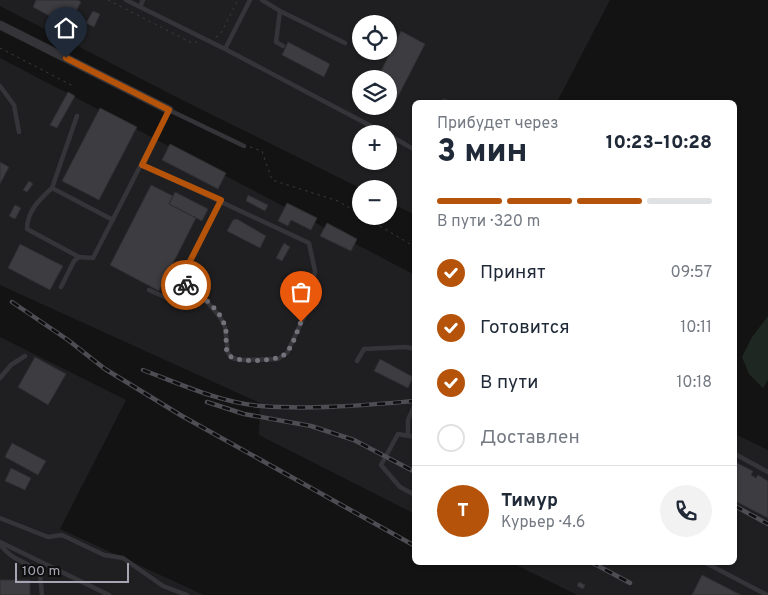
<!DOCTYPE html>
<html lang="ru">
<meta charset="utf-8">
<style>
body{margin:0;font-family:Overpass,sans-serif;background:#f2f2f3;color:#1f2937;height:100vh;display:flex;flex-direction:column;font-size:19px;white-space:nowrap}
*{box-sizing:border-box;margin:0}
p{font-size:16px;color:#747a83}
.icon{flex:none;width:28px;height:28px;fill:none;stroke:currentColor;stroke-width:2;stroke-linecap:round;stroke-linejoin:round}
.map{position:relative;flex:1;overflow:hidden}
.sheet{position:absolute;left:412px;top:100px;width:325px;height:465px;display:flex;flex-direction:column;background:#fff;border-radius:8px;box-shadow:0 1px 4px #0004}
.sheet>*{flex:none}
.fabs{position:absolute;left:352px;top:15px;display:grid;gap:10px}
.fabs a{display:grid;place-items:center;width:45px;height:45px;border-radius:50%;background:#fff;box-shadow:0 1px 4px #0004;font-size:25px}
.scale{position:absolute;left:15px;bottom:12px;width:114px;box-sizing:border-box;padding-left:5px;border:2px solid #a5a5b3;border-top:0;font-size:14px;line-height:18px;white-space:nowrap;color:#a5a5b3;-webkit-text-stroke:4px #0e0e0f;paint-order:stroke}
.pin{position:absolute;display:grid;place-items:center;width:42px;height:42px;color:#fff;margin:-51px -21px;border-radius:50% 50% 50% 0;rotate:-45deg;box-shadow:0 0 5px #0007}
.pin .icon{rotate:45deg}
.courier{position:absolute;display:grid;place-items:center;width:50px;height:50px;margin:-25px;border:4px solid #b45309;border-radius:50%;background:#fff;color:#222;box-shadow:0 1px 6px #0007}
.overview em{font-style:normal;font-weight:800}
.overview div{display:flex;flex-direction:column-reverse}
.overview{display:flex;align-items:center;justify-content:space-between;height:85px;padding:0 25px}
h1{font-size:32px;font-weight:800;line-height:38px}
.bar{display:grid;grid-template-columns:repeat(4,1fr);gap:8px 5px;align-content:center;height:60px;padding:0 25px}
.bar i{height:6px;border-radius:4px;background:#e0e1e3}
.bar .current{background:#b45309}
.bar p{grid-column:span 4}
.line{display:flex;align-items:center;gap:12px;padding:0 25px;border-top:1px solid #e0e1e3}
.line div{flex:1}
.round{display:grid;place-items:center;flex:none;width:52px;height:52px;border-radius:26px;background:#f2f2f3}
ol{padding:0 25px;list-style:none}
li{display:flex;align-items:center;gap:15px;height:55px}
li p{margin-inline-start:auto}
li .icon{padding:5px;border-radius:50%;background:#b45309;color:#fff;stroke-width:4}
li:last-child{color:#747a83}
li i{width:28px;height:28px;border:2px solid #e0e1e3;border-radius:50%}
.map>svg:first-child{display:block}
.built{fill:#1f1f21;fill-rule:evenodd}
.green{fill:#1f2723}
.building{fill:#3d3d41;stroke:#2e2d30}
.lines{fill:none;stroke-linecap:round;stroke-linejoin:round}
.path{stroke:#3a3a40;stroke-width:1;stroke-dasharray:2.5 4;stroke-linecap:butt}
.lane{stroke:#353439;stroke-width:4.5}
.street{stroke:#353439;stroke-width:9}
.rail-casing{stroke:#4e4d54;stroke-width:4.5}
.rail{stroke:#0e0e0f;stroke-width:2.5;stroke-dasharray:8;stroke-linecap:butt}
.done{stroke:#72727b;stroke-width:5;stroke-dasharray:0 9}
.route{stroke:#b45309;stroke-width:6}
</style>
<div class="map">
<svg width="768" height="595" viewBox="0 0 768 595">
<rect width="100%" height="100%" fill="#131314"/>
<path class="built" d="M0,0h610l-53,102h-142v113l-26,-13v-13h-27l-176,-87 -186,-96zM361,24h28v27h-28zM361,79h28v27h-28zM361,134h28v27h-28z
M0,58l415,217v239l-156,-79 1,-32 -260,-118z
M0,337l126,63 -66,129 144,66h-204z
M735,434l33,16v145h-191l-65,-32 223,-1z"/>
<path class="green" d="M768,316v64l-5,8 -14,-14 -7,-17 10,-20z"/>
<path class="building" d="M36,0h42l3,2 -13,24 -35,-19z
M93,11l7,3 -6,13 -8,-4z
M401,31l24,13 -34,66 -7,-4h5v-27h-12z
M288,42l42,22 -6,13 -42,-22z
M68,92l7,4 -18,32 -7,-3z
M100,108l37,19 -38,73 -37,-19z
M170,144l56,29 -8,16 -56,-29z
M0,162l9,5 -9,17z
M29,181l4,3 -6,8 -4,-2z
M151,185l22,11 -4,8 27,14 -37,73 -49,-26z
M175,192l33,17 -6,12 -33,-17z
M248,195l20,10 -3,6 -19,-10z
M287,203l30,15 -6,12 -20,-10 -3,6 -10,-5z
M15,205l6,3 -6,11 -6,-3z
M237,219l29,17 -6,12 -33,-17 6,-11z
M327,223l30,16 -6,12 -31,-15z
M284,243l6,4 -8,14 -6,-3z
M20,244l43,22 -13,24 -42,-22z
M35,357l31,17 -18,31 -30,-18z
M380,359l33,18 -5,11 -34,-17z
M12,443l34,18 -8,14 -33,-18z
M735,462l18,9 -2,4 5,3 2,-3 10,6v37l-33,-17z
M11,468l20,10 -6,12 -20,-9z
M702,575l39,20h-49z
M0,580h30v15h-30z
M579,582l6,3 -2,4 -6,-3z"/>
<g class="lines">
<path class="path" d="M108,0l84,43 5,-1
M216,37l4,-2 18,-35
M0,48l73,38
M250,147l12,4 10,29 66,21 23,14
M363,216l52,31"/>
<path class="lane" d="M126,0l99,49 161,85
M262,0l18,11 65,32
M140,7l3,-7
M280,11l-4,31 7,4
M225,49l25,-49
M0,86l14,19 5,27
M444,101l3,1
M389,135l26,15
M142,165l167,78 6,28 -6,35 -22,47 -9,6 -37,1 -9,-2 -4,-5 -3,-26 -5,-10 -11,-13 -29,-23
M52,188l25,-72
M79,257l-52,-28c0,-18 13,-30 25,-41l61,32
M61,287l13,-26 5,-4 14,1 76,-148 75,36
M149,290l18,8 4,-2 50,-96
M357,361l7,-12 42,-2 9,2
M0,378l11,-13 14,-9
M408,435v-15l7,-16
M415,437l-17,-3 -17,31 19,22 15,8
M735,454l33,18
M0,518l48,19 14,-2 42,20 19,3 40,28 24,9
M0,542l109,53
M0,544c14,19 25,15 40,30l2,21
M704,562l63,33"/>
<path class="street" d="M0,25l169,85"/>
<defs>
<path id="rail" d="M12,302l56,38 37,29 77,47 233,130
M143,370c37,14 78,33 118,36 50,4 104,-1 154,-5
M207,402l37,12 67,12 43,14 61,32
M735,506l33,18
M591,562l39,21"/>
</defs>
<use href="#rail" class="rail-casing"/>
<use href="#rail" class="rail"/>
</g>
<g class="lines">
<path class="done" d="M186,285c14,10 35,24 39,42 3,8 -1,19 3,27 6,10 51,8 58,-1 7,-7 11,-22 15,-31"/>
<path class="route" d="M66,58l103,52 -27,55 79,35 -41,81 6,4"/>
</g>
</svg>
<div class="fabs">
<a><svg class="icon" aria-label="locate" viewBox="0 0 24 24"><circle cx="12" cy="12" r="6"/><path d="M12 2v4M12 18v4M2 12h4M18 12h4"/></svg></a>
<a><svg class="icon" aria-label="layers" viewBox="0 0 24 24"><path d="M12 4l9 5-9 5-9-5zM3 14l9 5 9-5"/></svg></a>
<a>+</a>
<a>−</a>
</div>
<div class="scale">100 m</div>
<div class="pin" style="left:301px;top:322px;background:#ea580c"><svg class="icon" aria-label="bag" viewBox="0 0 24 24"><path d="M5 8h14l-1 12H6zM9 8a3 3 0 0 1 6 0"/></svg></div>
<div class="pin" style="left:66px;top:58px;background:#1f2937"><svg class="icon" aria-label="home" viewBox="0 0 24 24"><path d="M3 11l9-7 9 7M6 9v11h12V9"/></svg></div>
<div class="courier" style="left:186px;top:285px"><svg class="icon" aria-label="bike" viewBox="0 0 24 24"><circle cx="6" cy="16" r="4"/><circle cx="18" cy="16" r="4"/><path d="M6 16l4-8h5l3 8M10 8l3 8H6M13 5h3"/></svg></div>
<section class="sheet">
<div class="overview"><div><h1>3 мин</h1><p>Прибудет через</p></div><em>10:23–10:28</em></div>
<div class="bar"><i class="current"></i><i class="current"></i><i class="current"></i><i></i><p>В пути · 320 m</p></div>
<ol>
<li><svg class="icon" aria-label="check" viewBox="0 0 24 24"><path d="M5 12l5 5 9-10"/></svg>Принят<p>09:57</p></li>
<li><svg class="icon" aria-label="check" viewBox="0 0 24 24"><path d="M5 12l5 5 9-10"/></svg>Готовится<p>10:11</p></li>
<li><svg class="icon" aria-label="check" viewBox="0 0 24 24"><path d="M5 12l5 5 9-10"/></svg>В пути<p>10:18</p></li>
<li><i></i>Доставлен</li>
</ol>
<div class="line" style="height:90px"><b class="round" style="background:#b45309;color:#fff">Т</b><div><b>Тимур</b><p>Курьер · 4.6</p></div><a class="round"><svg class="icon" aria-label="phone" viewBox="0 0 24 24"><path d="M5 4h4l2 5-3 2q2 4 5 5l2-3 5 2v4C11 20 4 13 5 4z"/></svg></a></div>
</section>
</div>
